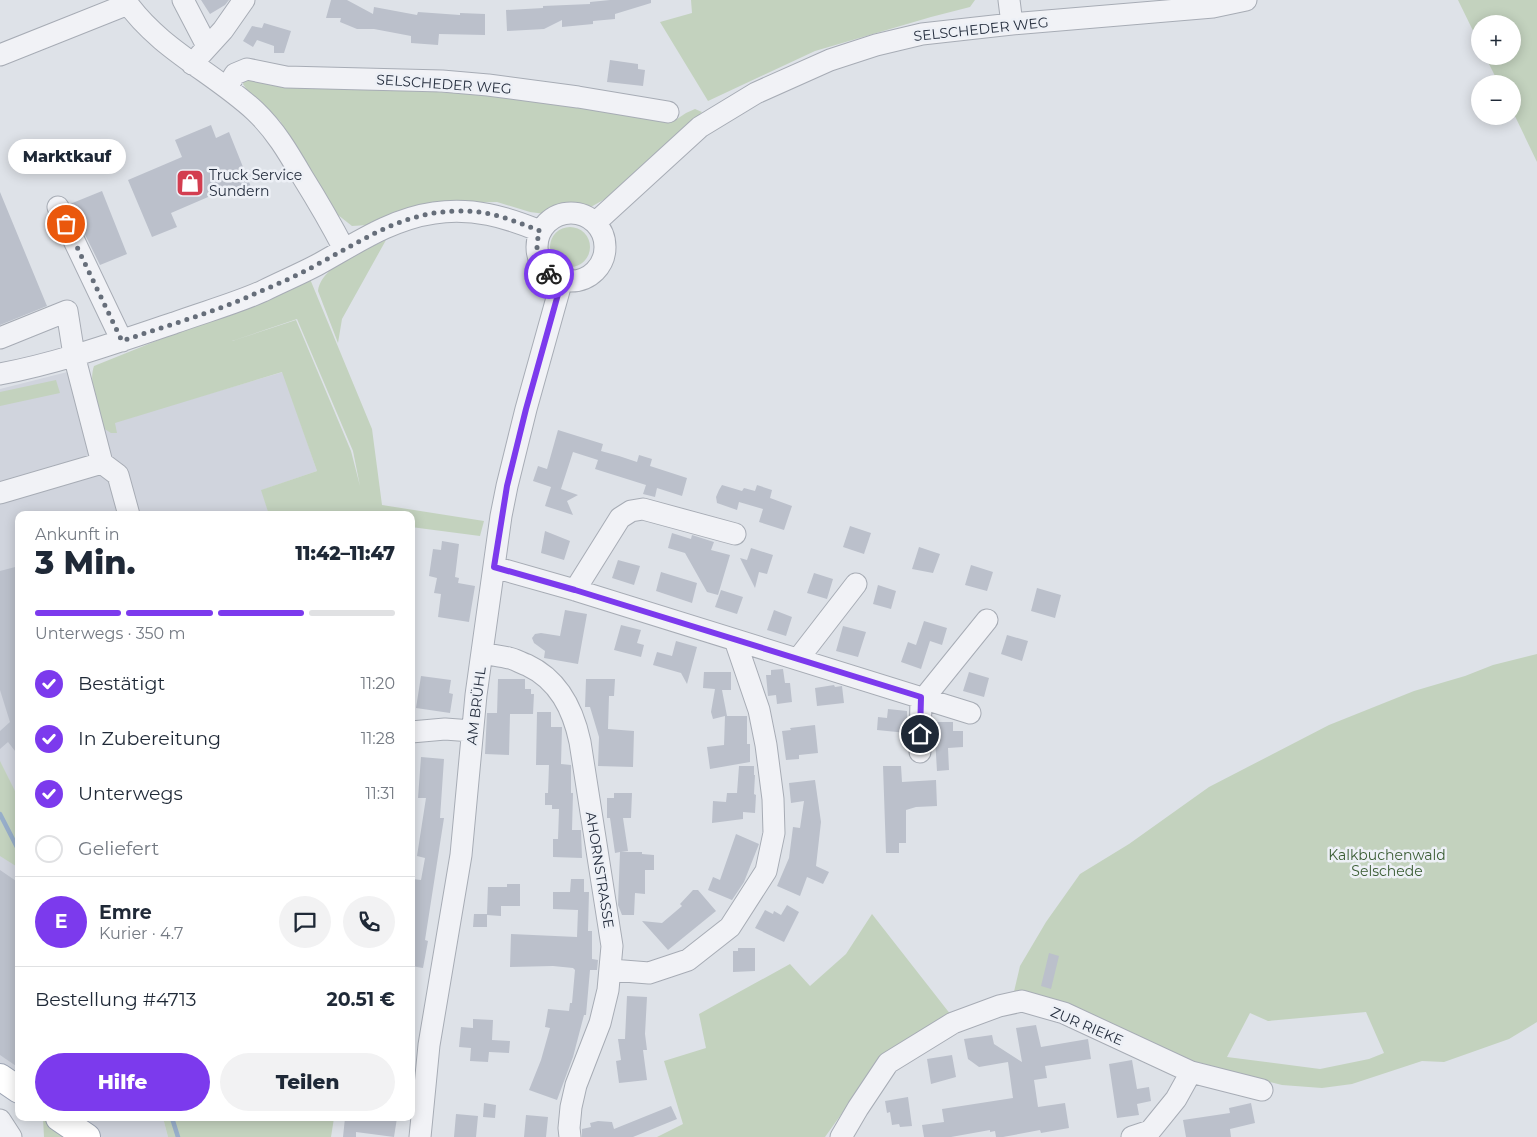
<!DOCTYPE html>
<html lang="de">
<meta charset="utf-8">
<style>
body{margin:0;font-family:Montserrat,sans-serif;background:#f2f2f3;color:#1f2937;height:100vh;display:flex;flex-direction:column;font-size:19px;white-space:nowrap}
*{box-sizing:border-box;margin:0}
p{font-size:16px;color:#747a83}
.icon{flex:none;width:28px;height:28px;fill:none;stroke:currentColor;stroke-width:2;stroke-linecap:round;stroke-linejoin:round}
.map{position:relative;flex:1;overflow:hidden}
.panel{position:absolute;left:15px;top:511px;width:400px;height:610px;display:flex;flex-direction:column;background:#fff;border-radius:10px;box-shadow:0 2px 12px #0003}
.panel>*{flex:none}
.tools{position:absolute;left:1471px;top:15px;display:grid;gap:10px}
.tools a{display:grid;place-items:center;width:50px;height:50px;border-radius:50%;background:#fff;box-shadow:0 2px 12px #0003;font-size:25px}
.pin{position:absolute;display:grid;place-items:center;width:42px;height:42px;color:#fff;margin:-21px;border:2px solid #fff;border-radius:50%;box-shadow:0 1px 5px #0007}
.courier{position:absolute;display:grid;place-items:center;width:50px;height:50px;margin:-25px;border:4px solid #7c3aed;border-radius:50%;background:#fff;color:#222;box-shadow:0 1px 6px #0007}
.bubble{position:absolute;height:35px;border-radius:18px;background:#fff;box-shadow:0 2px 12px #0003;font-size:16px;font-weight:800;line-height:35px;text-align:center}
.head em{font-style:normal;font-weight:800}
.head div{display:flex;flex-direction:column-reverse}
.head{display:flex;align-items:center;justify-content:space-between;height:85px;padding:0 20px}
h1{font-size:32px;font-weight:800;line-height:38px}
.bar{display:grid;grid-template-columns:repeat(4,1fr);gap:8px 5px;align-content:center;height:60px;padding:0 20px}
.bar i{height:6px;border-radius:4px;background:#e0e1e3}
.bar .on{background:#7c3aed}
.bar p{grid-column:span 4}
.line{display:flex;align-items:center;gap:12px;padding:0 20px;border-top:1px solid #e0e1e3}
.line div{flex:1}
.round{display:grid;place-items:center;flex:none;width:52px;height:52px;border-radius:26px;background:#f2f2f3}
ol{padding:0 20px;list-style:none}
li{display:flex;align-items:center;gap:15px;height:55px}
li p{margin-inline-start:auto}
li .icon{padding:5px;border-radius:50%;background:#7c3aed;color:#fff;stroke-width:4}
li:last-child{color:#747a83}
li i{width:28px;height:28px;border:2px solid #e0e1e3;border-radius:50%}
.button{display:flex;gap:10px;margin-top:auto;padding:10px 20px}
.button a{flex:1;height:58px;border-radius:30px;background:#7c3aed;color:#fff;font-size:20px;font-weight:800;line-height:58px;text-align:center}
.button a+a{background:#f2f2f3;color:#1f2937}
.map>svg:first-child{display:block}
.built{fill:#d0d4dd}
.green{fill:#c3d2be;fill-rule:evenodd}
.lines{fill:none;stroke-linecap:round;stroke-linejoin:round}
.stream{stroke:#97aeca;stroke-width:4.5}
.building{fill:#bbc0cb}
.minor-casing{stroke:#a7acb5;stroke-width:23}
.major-casing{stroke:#9da5b4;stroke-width:28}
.minor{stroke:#f1f2f6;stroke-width:21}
.major{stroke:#fff;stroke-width:26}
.done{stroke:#666e7a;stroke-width:5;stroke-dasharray:0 9}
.route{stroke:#7c3aed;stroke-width:6}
.labels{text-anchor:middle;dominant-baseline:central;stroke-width:5;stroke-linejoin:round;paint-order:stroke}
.street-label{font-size:14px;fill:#262f3f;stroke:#edf0f6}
.poi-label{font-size:14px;fill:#262f3f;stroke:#edf0f6;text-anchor:start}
.park-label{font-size:14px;fill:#3a5c33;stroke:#edf0f6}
</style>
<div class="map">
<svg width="1537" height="1137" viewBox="0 0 1537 1137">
<rect width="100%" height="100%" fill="#dee2e8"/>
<path class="built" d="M87,367l17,60 10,-5 169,-50 34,99 -55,19 7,25h-250v568l-19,-12v-682z
M72,1118h91l5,19h-66z"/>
<path class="green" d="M691,0h284l-5,7 -39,10 -116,34 -107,50 -48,-79 32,-9z
M1458,0h79v162l-24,-50 -1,-28h-13l-14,-28h27v-32h-32v21z
M250,77l8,5 27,5 182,6 207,28 12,-8 9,-4 7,3 -60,56 -37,31 -16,9h-25l-19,6 -15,-2 -33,-10 -52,1 -77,22 -16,1 -14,-11 -58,-94 -31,-28 -6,-9 2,-6z
M550 247a20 20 0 1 1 40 0a20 20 0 1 1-40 0Z
M386,240l-44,79 -4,24 -20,-52c3,-26 47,-41 68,-51z
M310,279l62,150 10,76 102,16 -4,15 -69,-9v-12h-142l-8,-25 56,-19 -35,-99 -167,51 2,10h-6l-8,-5c-5,-19 -15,-45 -9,-62zM297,319l56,132 7,35 -9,-35 -55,-131 -64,21z
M56,380l4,13 -60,13v-14z
M1537,654v368l-28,17 -65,23 -22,-1 -70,23 -30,4 -40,-3 -79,-19 -190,-70 7,-30 26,-44 34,-48 49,-30 80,-57 120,-62 85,-34 51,-15 28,-11zM1366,1012l18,41 -15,6 -49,10 -93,-12 23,-44 18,8z
M0,761l19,38v69l-19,-12z
M872,914l79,101 -73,48 -53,74h-168l26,-13 -19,-63 42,-13 -7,-34 91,-50 20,22 36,-32z
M43,1118l35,19h-34z
M163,1118h171l-3,19h-163z"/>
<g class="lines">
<path class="stream" d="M0,814l19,37
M172,1118l6,19"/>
</g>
<path class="building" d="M201,0h28l-4,5 -15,9z
M331,0h16l26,14 1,-7 43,8 1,-3 42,3v-2l25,1v21l-46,-1 -1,11 -27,-2v-7l-37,-7h-17l-17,-7 1,-4h-15z
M610,0h41v3l-36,11v5l-22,2v3l-31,3v-7l-18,9 -37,2 -1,-21 37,-2v-2l47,-2v-2z
M264,23l27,8 -7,22h-10v-7l-17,-6 -4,7 -10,-6 9,-15 10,2z
M610,60l28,4v5l7,1 -2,16 -36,-4z
M211,125l5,13 13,-6 22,55 -26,11 -3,-7 -51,22 6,14 -25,10 -24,-57 54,-23 -7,-17z
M103,152l5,12 -12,5 -5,-13z
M102,191l25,63 -27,11 -30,-61z
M0,192l47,114 -47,19z
M558,430l45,14 -2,7 18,5 18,6 2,-7 13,4 -2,7 37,12 -5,18 -25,-8 -2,9 -12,-3 3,-9 -51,-16 3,-9 -25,-8 -12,37 17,6 -11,6 6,14 -28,-9 6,-19 -18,-6 5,-15 9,3z
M722,485l20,6 2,-3 11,3 2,-6 15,5 -2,8 22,8 -8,24 -25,-8 4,-13 -24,-7 -2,8 -20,-7 -1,-6 3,-7z
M850,526l21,7 -7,21 -21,-7z
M545,531l25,10 -6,19 -23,-7z
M672,533l19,6 1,-4 22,7 -3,8 19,5 -12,40 -11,-3 -22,-39 -17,-5z
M442,541l17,3 -4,33 4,1 -1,5 17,3 -6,36 -31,-5 3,-23 -7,-1 3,-15 -8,-2 4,-27 8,1z
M919,547l21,7 -7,19 -21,-4z
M751,548l22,7 -6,19 -8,-2 -4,16 -15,-30 7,2z
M618,560l22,6 -6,19 -22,-7z
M971,565l22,7 -6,19 -22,-6z
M19,566v190l-11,-14 -8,7v-18l10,-9 -10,-32v-119z
M661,572l36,11 -5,20 -36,-12z
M814,573l19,6 -6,20 -20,-6z
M878,585l18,6 -5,18 -18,-5z
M1037,588l24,7 -6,23 -24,-7z
M721,590l22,7 -6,17 -22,-7z
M565,610l22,4 -9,50 -34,-6 1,-7 -11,-8 -2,-5 3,-4 6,-1 19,3z
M774,610l18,7 -6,19 -19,-6z
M924,621l23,7 -5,17 -12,-4 -9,28 -20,-7 7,-20 8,3z
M621,625l20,5 -4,13 7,2 -3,12 -27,-7z
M843,626l23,6 -8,25 -22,-6z
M1007,635l21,6 -6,20 -21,-7z
M676,641l21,6 -10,37 -6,-11 -28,-8 4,-13 15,4z
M783,669l2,14h5l2,19 -15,2 -1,-9 -8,1 -2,-21h5v-5z
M704,672h27v18h-9l5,26h-1h21v28h3v18l-40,7 -3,-22 17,-2 1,-29 -12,3 -2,-7 4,-23 -12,-1z
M969,672l20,6 -5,19 -21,-6z
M421,676l30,4 -2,13 4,1 -3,19 -34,-5z
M498,679h27v10h6v5h3l-1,20h-23l-1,41 -24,-1 2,-41h10z
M586,679h29l-1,17h-5l-1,33 26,2 -1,36 -35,-1 1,-29 -9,-30h-5z
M834,685l1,2 7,-1 2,17 -27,3 -2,-18z
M888,709l19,2v22l-30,-3 1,-13 9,1z
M537,712h14v15h11l-1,37 10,1v28h2l-1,37h9l1,28 -29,-1v-18h5l1,-30h-7v-4h-7v-12h3l1,-28h-13z
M934,722h19v9h10v16l-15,1 1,22 -12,1z
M815,725l3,28 -19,2v4l-13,1 -4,-29 9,-1 -1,-2z
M421,757l23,2 -4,59h4l-19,122 3,1 -5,27 -12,-2v-74l2,-13 8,1 4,-22 -8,-2 9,-58h-8z
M739,766h15v9h1l-1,19 2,1 -1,18 -12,-1v7l-31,4 1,-22 13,1 1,-9h10z
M883,766h18l1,16 34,-2 1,26 -21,1 -10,3v33h-7v10h-13z
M815,780l6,42 -5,44 13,6 -6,12 -16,-7 -7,19 -23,-10 12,-28 4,-31 7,1 4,-27 -13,2 -2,-20z
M614,793h18l-1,25h-8l5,33 -7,1h21v2l12,1v15h-9v24l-10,-1 -1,22h-12l-4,-10 2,-53 -5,1 -5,-35h-3v-20h7z
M736,834l23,10 -15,38 -12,18 -24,-10 5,-13 7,3z
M0,870l19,13v185l-19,-13z
M571,879h13v13h5l-1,39h4v28l6,1 -1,10h-7l-4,45h-2l-11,42 -16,43 -28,-10 12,-30 9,-32 -5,-1 3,-18 21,2 1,-8h2l3,-33 -2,-2 -20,-2 -43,1 1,-33 66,3 1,-27 -25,-1v-17h17z
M507,884h13v22h-19v10l-14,-1v12h-14l1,-13h13l1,-27h19z
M693,890h5l18,21 -48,39 -26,-29 20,2 20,-17 -2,-2z
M787,905l12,7 -15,30 -29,-14 10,-18 8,4 1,-3 7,4z
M738,948h17v23l-22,1v-21h5z
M1049,953l10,3 -8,33 -10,-3z
M627,996l20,1 -2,37 2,16h-4l4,30 -28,3 -3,-22 5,-1 -3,-21h7z
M473,1019l20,1 -1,20 18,1 -1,12 -20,-1 -1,10 -18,-1 1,-13 -12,-1 2,-20 12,1z
M1036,1025l5,22 47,-8 3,20 -46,7 2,12 -13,2 4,27 27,-4 4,25 -28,5 -1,-3 -37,7h-7l-1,-6 -5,1v-2l-39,7h-27l-2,-12 22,-3 -2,-13 71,-11 -5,-36 -29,5 -11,-8 -4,-20 28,-4 2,9 28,18 -6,-34z
M952,1055l4,22 -25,7 -4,-25z
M1132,1060l5,29 12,-2 2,14 -14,3 2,11 -22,3 -8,-54z
M908,1097l4,29 -12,1 -1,-3 -7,1 -2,-13 -3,1 -2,-12z
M484,1103l12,2 -1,13 -12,-1z
M1251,1103l4,20 -25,6 1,8h-45l-3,-17 47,-7 -1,-5z
M671,1106l6,13 -44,18h-51v-8l9,-2 -1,-4 8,-2 14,1 2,7z
M456,1114l22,2 -2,21h-22z
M526,1115l22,2 -2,20h-22z
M345,1118h52l-3,19 -38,-5v5h-13z"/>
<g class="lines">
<defs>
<path id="minor" d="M125,0c34,49 88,72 130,111 20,19 33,41 47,65 15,24 29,48 42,73
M183,0l24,46
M1009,0l3,24
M0,55l128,-51
M192,64l31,-34 21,-30
M227,87l8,-13 12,-5 39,8 156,4 46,4 90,12 90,15
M58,207l64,134
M537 247a34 34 0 1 1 68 0a34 34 0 1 1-68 0Z
M595,223l105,-96 56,-34 74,-33 46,-15 46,-11 90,-10 201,-17 33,-7
M0,338l67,-27 7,44 28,108 -102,30
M0,374c59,-11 117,-32 174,-51 30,-11 60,-19 89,-32 18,-9 37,-17 54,-26 38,-21 74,-46 117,-52 38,-6 72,4 106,18
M102,463l16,12 11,40
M494,567l81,23 395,123
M575,590l45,-72 11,-7 12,-2 92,25
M482,653c9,2 18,3 27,5 6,1 12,5 18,7 32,15 46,44 53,77l32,204 -4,44 -8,33 -24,62 -5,22 -2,21 1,9
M798,659l58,-75
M924,698l63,-78
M411,732l34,-3 27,2
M920,752l1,-55
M611,970l38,3 39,-13 42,-33 36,-56 8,-38 -1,-34 -7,-54 -7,-35 -24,-70
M0,1120l11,17
M420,1137l9,-92 32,-190 15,-160 25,-179 6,-30 19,-77 36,-129
M841,1137l17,-29 30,-45 65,-40 46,-17 23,-5 42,12 127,59 71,18
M1132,1137l18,-6 26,-32 15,-27"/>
<path id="major" d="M0,1077l19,13
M59,1118l28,19"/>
</defs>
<use href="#minor" class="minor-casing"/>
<use href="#major" class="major-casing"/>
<use href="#minor" class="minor"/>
<use href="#major" class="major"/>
</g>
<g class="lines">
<path class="done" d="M66,224l56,117c46,-16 94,-29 139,-50 19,-8 38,-16 55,-26 48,-25 87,-54 144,-54 28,-1 55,10 80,20 -6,17 -3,29 9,43"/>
<path class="route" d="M549,274l13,6 -36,129 -19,77 -13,81 81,23 346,107 -1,37"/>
</g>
<defs>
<symbol id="shop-square" viewBox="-11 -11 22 22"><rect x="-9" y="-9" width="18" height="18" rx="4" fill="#d33d50" stroke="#edf0f6"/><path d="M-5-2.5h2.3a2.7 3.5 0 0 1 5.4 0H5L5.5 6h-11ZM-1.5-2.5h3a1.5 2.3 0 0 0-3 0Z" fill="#fff"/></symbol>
</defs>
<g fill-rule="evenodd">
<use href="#shop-square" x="174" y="167" width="32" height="32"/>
</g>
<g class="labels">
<g class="street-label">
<text transform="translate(981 29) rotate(-6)">SELSCHEDER WEG</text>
<text transform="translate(444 84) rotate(4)">SELSCHEDER WEG</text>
<text transform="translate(476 706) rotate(-83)">AM BRÜHL</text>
<text transform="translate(600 870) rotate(81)">AHORNSTRASSE</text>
<text transform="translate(1087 1026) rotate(23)">ZUR RIEKE</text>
</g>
<g class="poi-label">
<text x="209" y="175">Truck Service<tspan x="209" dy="16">Sundern</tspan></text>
</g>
<g class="park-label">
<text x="1387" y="855">Kalkbuchenwald<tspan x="1387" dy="16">Selschede</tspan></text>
</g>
</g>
</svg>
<div class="tools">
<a>+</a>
<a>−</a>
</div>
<div class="pin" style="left:66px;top:224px;background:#ea580c"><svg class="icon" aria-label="bag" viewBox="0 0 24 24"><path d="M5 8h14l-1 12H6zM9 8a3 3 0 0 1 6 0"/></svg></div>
<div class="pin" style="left:920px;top:734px;background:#1f2937"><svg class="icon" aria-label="home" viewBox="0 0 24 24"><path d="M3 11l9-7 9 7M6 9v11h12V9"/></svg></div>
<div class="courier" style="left:549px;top:274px"><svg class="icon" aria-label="bike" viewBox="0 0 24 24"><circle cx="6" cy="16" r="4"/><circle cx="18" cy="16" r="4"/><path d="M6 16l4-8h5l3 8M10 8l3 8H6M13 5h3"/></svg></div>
<div class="bubble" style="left:8px;top:139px;width:118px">Marktkauf</div>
<section class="panel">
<div class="head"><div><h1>3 Min.</h1><p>Ankunft in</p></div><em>11:42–11:47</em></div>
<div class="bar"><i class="on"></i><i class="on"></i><i class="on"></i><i></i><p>Unterwegs · 350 m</p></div>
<ol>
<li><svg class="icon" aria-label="check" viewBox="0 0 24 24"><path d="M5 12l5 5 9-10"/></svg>Bestätigt<p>11:20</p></li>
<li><svg class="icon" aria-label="check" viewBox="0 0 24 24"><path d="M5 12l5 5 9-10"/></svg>In Zubereitung<p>11:28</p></li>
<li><svg class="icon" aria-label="check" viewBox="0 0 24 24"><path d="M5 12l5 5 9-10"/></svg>Unterwegs<p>11:31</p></li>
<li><i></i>Geliefert</li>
</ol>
<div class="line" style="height:90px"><b class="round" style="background:#7c3aed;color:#fff">E</b><div><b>Emre</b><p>Kurier · 4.7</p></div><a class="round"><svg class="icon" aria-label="chat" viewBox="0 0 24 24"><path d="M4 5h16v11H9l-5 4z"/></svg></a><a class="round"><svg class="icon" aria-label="phone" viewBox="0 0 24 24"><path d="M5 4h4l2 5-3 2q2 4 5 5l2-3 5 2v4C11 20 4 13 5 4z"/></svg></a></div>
<div class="line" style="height:65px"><div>Bestellung #4713</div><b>20.51 €</b></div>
<div class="button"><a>Hilfe</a><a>Teilen</a></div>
</section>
</div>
